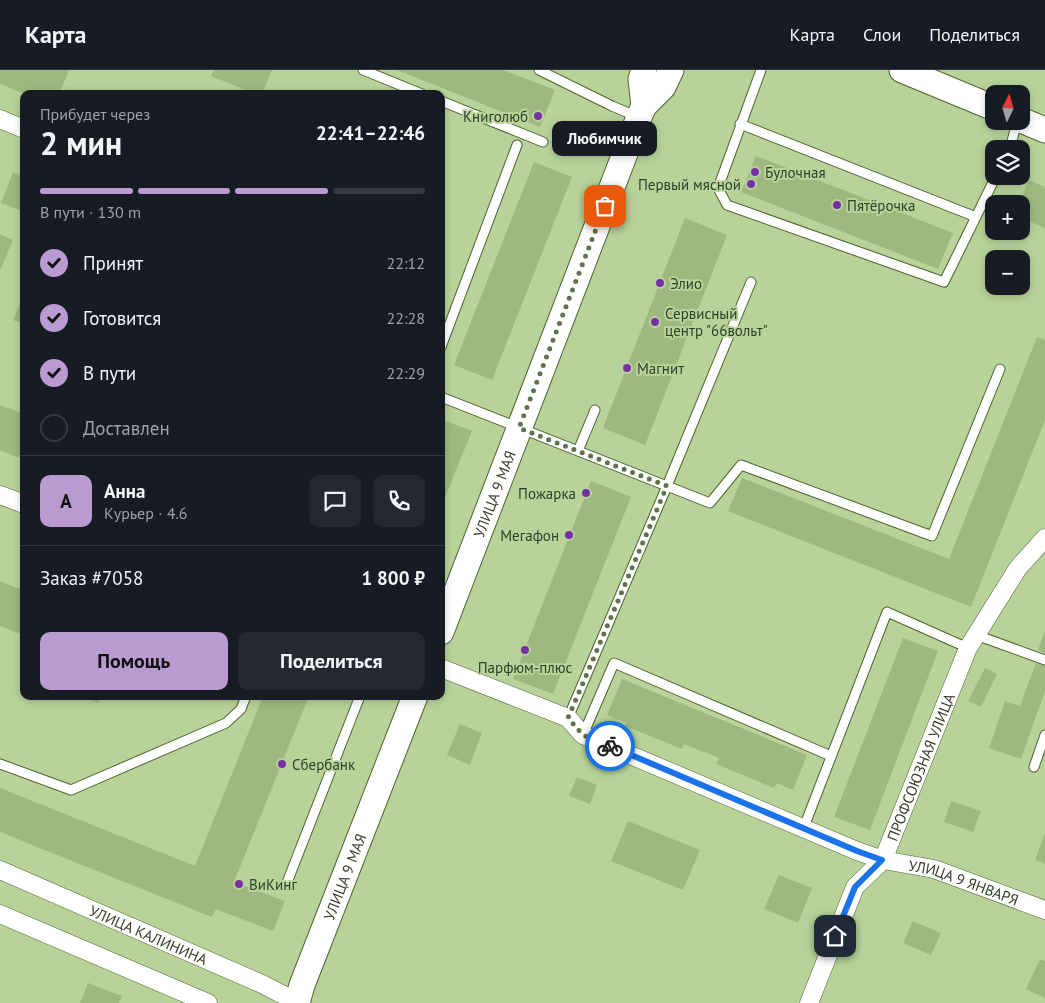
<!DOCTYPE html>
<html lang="ru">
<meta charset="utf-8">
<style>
body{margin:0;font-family:"PT Sans",sans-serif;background:#242831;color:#f1f3f6;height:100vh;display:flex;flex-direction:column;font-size:19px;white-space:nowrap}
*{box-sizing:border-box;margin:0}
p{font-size:16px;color:#9ea1a6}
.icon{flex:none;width:28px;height:28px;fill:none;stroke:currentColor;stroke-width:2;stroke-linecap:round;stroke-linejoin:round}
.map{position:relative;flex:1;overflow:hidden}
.panel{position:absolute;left:20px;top:20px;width:425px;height:610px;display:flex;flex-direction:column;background:#171b24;border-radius:10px;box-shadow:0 2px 8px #0003}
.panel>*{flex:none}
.needle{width:32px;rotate:5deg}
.fabs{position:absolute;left:985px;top:15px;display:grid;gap:10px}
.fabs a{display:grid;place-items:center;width:45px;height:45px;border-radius:10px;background:#171b24;box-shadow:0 2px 8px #0003;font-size:25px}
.pin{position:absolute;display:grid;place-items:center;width:42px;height:42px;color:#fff;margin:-21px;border-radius:10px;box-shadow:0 2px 8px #0006}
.courier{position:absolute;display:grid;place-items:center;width:50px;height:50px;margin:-25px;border:4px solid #1a73e8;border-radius:50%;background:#fff;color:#222;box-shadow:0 1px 6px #0007}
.bubble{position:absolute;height:35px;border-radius:10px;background:#171b24;box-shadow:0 2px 8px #0003;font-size:16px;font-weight:700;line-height:35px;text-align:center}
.overview em{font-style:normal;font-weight:700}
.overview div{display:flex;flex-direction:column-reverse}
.overview{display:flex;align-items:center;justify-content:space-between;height:85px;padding:0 20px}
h1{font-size:32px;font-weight:700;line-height:38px}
.bar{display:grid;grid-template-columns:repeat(4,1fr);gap:8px 5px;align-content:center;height:60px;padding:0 20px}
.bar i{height:6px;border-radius:4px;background:#363941}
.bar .on{background:#ba9bd1}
.bar p{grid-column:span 4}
.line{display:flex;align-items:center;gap:12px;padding:0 20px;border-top:1px solid #363941}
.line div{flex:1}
.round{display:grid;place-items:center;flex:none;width:52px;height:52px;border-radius:10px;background:#242831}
ol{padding:0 20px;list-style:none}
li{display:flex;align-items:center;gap:15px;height:55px}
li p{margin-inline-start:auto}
li .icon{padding:5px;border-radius:50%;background:#ba9bd1;color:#111;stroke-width:4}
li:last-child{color:#9ea1a6}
li i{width:28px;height:28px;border:2px solid #363941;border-radius:50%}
.cta{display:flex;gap:10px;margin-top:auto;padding:10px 20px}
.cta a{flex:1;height:58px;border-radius:10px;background:#ba9bd1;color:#111;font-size:20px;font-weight:700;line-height:58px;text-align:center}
.cta a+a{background:#242831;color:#f1f3f6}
header{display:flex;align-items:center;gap:30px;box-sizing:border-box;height:70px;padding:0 25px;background:#171b24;border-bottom:1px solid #363941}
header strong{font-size:24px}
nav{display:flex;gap:28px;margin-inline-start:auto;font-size:18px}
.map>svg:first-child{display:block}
.building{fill:#9eb980}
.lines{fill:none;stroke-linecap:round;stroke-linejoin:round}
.lane-casing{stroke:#4c632e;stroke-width:11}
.street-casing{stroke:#4c632e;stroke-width:19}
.secondary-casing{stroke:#4c632e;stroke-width:27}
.lane{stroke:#fff;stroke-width:9}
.street{stroke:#fff;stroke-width:18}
.secondary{stroke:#fff;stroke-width:25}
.done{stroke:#62724f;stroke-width:5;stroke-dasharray:0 9}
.route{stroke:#1a73e8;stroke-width:6}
.poi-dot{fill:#7630a3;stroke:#b8d39a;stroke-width:2}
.labels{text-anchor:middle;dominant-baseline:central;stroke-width:4;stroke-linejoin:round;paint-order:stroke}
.poi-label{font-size:15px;fill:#333e27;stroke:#b8d39a;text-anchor:start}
.street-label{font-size:15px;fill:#333e27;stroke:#b8d39a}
</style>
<header>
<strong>Карта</strong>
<nav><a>Карта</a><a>Слои</a><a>Поделиться</a></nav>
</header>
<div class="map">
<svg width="1045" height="933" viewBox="0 0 1045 933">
<rect width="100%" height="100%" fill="#b8d39a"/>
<path class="building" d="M0,0h69l-10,24h-17l-11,-5 -1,5h-5l-25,-10z
M214,0h58l-10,24h-7l-44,-18z
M397,0h106l52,20 -15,37z
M756,86l197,77 -15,36 -197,-77z
M534,92l38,15 -80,203 -38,-15z
M13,102l11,4v36l-23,-9z
M1029,110l16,7v41l-24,-10v-14h-2z
M685,148l42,17 -82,210 -42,-17z
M0,164l13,6 -13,31z
M24,223v31l-11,-4z
M1037,267l8,3v80l-74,187 -243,-96 14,-33 207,81z
M0,335l24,9v33l-5,11 -19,-8z
M441,349l31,12 -31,76z
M591,411l40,16 -78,197 -40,-15z
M0,511l24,10v44l-24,-9z
M1045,561v22l-7,-3z
M903,568l35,13 -68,179 -36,-13z
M1036,593l9,3v25l-24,68 -32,-11 16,-47 15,5z
M985,598l12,6 -16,33 -13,-6z
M622,609l185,76 -14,35 -16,-7 -3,5 -58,-24 3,-6 -35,-14 -2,5 -57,-23 2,-3 -20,-8z
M82,626h18l-2,7z
M263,626h46l-75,186 51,19 -12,30 -57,-22 -4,8 -212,-85v-44l195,78z
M460,654l22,9 -12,32 -23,-10z
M577,707l20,8 -7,19 -21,-8z
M951,731l30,10 -8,21 -29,-10z
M628,751l72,29 -17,40 -72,-29z
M1045,763v31l-10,-4z
M779,805l33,13 -14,35 -34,-14z
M913,851l28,12 -10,22 -28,-12z
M1040,889l5,2v37l-19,-9z
M88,913l34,13 -3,7h-39z"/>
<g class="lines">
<defs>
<path id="lane" d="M363,0l59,24
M539,0l73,36 26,11
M761,0l-43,118 9,17 217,77 52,-106
M441,31l102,41
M740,54l236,93
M1010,79l7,-28
M441,277l76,-202
M441,327l269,106 31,-38 191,71 68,-167
M578,381l17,-41
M976,565l69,25
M568,648l99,-232 84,-204
M583,665l31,-72 217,93
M0,694l71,26 155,-67 15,-14 5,-13
M1034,697l11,-32
M804,757l83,-215 81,36
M288,810l72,-184"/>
<g id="street">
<path d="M0,49l24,10"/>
<path d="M0,425l24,9"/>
<path id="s1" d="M441,598l127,50 15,17 274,116 26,9 51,9 111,41"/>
<path id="s2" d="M0,800l262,114 35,18"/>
<path d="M0,844l208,89"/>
<path id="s3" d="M809,933l46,-116 28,-27 85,-212 50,-80 27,-30"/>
</g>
<g id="secondary">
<path d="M644,0l-3,9 3,27"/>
<path d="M902,0l92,38"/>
<path d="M1021,50l24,10"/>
<path id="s4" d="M441,562l198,-515 5,-11 19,-19 8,-17"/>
<path id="s5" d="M297,933l5,-18 113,-289"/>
</g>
</defs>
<use href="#lane" class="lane-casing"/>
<use href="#street" class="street-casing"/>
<use href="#secondary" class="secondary-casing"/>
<use href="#lane" class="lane"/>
<use href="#street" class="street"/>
<use href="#secondary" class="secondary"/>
</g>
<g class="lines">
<path class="done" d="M605,136l-86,222 148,58 -99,232 15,17 27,11"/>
<path class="route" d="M610,676l247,105 25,9 -27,27 -20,49"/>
</g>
<g class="poi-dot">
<circle cx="538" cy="46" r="5"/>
<circle cx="755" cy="102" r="5"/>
<circle cx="751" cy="114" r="5"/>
<circle cx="837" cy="135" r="5"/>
<circle cx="660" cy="213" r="5"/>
<circle cx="655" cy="252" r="5"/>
<circle cx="627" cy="298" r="5"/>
<circle cx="586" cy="423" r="5"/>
<circle cx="569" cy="465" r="5"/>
<circle cx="525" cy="580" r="5"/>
<circle cx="282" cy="694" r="5"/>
<circle cx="239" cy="814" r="5"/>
</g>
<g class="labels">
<g class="poi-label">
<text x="528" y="46" text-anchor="end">Книголюб</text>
<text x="765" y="102">Булочная</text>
<text x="741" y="114" text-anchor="end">Первый мясной</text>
<text x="847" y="135">Пятёрочка</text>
<text x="670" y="213">Элио</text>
<text x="665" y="243">Сервисный<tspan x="665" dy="17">центр "66вольт"</tspan></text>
<text x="637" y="298">Магнит</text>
<text x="576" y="423" text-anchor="end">Пожарка</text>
<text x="559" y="465" text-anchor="end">Мегафон</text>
<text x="525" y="597" text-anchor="middle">Парфюм-плюс</text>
<text x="292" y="694">Сбербанк</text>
<text x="249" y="814">ВиКинг</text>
</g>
<g class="street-label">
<text stroke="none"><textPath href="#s4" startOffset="148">УЛИЦА 9 МАЯ</textPath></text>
<text stroke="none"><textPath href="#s3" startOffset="264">ПРОФСОЮЗНАЯ УЛИЦА</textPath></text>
<text stroke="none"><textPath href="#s5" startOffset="135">УЛИЦА 9 МАЯ</textPath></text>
<text stroke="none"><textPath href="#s1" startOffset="568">УЛИЦА 9 ЯНВАРЯ</textPath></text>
<text stroke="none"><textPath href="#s2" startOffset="162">УЛИЦА КАЛИНИНА</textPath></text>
</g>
</g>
</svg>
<div class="fabs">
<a><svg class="needle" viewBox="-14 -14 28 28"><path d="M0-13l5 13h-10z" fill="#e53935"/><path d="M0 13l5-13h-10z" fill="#9ea1a6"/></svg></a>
<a><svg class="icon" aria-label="layers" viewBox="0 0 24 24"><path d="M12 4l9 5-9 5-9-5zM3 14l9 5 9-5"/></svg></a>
<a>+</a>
<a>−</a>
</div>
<div class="pin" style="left:605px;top:136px;background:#ea580c"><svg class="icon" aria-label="bag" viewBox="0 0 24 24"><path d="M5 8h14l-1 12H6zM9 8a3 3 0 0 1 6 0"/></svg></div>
<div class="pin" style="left:835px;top:866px;background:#1f2937"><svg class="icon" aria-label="home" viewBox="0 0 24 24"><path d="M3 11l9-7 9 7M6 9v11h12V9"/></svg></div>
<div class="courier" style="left:610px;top:676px"><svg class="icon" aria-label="bike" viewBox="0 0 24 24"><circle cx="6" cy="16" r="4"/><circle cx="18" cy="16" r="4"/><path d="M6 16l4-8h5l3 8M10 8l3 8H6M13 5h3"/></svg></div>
<div class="bubble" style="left:552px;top:51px;width:105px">Любимчик</div>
<section class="panel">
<div class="overview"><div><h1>2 мин</h1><p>Прибудет через</p></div><em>22:41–22:46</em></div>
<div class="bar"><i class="on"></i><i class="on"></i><i class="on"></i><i></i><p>В пути · 130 m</p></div>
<ol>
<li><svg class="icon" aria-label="check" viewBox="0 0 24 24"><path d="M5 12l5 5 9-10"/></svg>Принят<p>22:12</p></li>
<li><svg class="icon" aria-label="check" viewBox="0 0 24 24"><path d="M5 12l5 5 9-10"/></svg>Готовится<p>22:28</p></li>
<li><svg class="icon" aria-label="check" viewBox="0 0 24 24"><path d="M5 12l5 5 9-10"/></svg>В пути<p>22:29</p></li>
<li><i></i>Доставлен</li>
</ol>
<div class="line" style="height:90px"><b class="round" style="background:#ba9bd1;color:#111">А</b><div><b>Анна</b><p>Курьер · 4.6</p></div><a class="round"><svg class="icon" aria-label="chat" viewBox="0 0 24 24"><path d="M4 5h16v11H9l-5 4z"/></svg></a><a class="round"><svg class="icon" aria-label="phone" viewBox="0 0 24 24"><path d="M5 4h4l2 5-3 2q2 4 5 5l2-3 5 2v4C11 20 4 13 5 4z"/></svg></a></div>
<div class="line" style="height:65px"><div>Заказ #7058</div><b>1 800 ₽</b></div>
<div class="cta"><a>Помощь</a><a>Поделиться</a></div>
</section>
</div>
